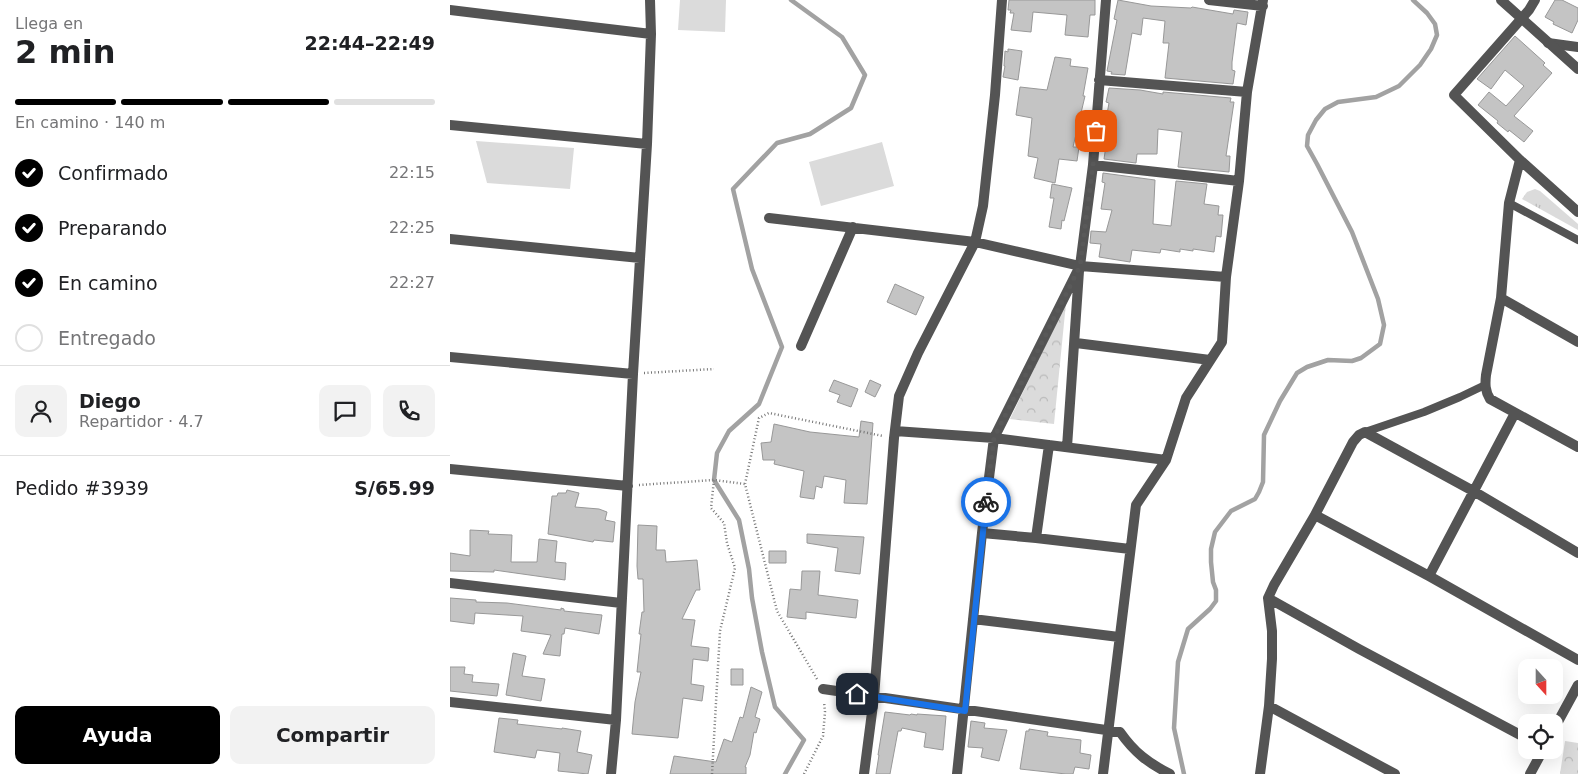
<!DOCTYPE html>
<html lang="es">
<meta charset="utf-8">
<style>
body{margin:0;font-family:"DejaVu Sans",sans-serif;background:#f2f2f2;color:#202124;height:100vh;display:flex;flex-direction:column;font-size:19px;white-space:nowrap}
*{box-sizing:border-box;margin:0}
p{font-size:16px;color:#757577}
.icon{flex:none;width:28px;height:28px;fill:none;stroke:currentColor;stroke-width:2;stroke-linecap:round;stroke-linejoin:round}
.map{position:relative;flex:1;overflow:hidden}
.drawer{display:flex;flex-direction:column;background:#fff;width:450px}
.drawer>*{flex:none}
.needle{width:32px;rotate:159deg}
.fabs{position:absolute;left:1068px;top:659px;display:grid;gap:10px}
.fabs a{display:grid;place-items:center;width:45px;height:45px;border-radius:10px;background:#fff;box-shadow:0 5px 20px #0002;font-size:25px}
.pin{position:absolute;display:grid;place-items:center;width:42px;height:42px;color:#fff;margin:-21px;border-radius:10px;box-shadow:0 2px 8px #0006}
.courier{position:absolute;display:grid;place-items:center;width:50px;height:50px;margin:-25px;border:4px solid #1a73e8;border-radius:50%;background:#fff;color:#222;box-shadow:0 1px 6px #0007}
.headline em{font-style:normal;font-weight:800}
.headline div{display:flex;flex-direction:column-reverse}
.headline{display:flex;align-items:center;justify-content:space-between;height:85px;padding:0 15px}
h1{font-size:32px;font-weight:800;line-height:38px}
.bar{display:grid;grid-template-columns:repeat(4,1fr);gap:8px 5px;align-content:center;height:60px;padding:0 15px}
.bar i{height:6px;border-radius:4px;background:#e0e0e0}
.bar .active{background:#000}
.bar p{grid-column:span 4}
.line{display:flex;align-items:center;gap:12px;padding:0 15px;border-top:1px solid #e0e0e0}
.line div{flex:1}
.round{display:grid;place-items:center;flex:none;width:52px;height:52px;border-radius:10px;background:#f2f2f2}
ol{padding:0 15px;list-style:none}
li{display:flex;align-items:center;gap:15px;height:55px}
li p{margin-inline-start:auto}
li .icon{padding:5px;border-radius:50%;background:#000;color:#fff;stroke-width:4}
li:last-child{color:#757577}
li i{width:28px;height:28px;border:2px solid #e0e0e0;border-radius:50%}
.action{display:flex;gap:10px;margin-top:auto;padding:10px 15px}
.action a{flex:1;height:58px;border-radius:10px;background:#000;color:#fff;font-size:20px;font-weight:800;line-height:58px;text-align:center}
.action a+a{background:#f2f2f2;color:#202124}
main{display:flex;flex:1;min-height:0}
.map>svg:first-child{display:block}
.grass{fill:url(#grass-tufts)}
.park{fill:url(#park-crowns)}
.garden{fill:#dbdbdb}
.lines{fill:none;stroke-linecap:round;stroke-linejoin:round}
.stream{stroke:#a2a2a2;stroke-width:4.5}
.building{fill:#c4c4c4;stroke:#989898}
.path{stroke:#767676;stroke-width:2.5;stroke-dasharray:1 2.5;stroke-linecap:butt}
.service{stroke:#545454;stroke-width:8}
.minor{stroke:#545454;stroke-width:10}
.tertiary{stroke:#545454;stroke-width:10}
.done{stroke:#595959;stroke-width:5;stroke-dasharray:0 9}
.route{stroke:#1a73e8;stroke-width:6}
</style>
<main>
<section class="drawer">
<div class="headline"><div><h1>2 min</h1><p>Llega en</p></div><em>22:44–22:49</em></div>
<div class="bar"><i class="active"></i><i class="active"></i><i class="active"></i><i></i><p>En camino · 140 m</p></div>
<ol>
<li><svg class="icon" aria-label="check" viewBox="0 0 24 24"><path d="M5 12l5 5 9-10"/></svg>Confirmado<p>22:15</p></li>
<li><svg class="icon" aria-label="check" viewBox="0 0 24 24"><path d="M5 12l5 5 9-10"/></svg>Preparando<p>22:25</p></li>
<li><svg class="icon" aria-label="check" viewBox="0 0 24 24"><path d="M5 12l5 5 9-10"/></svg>En camino<p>22:27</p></li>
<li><i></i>Entregado</li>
</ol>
<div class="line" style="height:90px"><a class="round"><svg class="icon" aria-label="person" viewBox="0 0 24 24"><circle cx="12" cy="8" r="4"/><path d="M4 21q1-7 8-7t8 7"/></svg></a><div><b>Diego</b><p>Repartidor · 4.7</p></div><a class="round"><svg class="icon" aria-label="chat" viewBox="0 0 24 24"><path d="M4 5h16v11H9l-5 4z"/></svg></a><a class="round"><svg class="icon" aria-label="phone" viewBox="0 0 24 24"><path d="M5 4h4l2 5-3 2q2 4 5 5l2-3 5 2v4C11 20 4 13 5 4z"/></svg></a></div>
<div class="line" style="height:65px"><div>Pedido #3939</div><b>S/65.99</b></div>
<div class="action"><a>Ayuda</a><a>Compartir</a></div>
</section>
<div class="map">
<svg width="1128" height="774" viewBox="0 0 1128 774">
<defs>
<pattern id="grass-tufts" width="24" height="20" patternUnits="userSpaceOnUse" patternTransform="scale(1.25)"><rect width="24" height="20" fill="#dbdbdb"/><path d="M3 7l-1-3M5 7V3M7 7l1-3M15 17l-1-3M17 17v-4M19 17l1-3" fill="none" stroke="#bababa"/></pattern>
<pattern id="park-crowns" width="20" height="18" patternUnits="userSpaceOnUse" patternTransform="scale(1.25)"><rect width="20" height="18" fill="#dbdbdb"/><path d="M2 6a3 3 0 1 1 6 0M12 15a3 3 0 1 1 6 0" fill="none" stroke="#bababa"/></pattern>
</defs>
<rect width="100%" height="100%" fill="#fff"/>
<path class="grass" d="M1085,189l5,2 38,33v6l-56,-31 5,-7z"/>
<path class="park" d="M616,303l-12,121 -44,-5z
M1115,741l13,2v31h-18z"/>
<path class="garden" d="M230,0h46l-1,32 -47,-2z
M26,141l98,7 -4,41 -83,-6z
M432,142l12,44 -73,20 -12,-44z"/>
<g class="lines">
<path class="stream" d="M335,774l19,-34 -29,-33 -13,-55 -10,-54 -3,-29 -10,-49 -25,-40 3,-27 12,-22 30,-27 23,-57 -30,-78 -19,-80 44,-46 33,-9 41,-26 14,-33 -23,-38 -51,-37
M734,774l-10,-46 4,-66 10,-33 22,-20 6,-8v-11l-3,-8 -2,-20v-13l4,-17 16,-21 24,-12 4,-7 4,-10 1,-47 16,-34 17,-28 10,-6 21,-7 24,1 9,-3 19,-14 4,-19 -6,-26 -26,-67 -35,-68 -10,-18 1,-11 8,-15 9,-11 13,-7 38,-5 23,-11 21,-21 11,-16 6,-14 -2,-11 -8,-11 -14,-13"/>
</g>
<path class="building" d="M559,0h86v15h-5l-2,22 -23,-2 2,-20 -34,-3 -2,20 -20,-2 3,-17h-4l1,-3h-3z
M668,0l33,6 40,2 1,-1 41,7 1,-4 14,2 -2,13 -9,-2 -5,39v8l3,1 -2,13 -68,-6 4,-35h-6l2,-22 -22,-3 -2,17 -9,-2 -7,42 -14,-1 1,-2 -5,-1 10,-51 -3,-1z
M1105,0h7l16,8v12l-6,13 -19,-9 1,-2 -9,-5z
M1065,36l30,27 -2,2 9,8 -38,43 19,15 -9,11 -15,-12 -1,2 -11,-9 1,-2 -20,-16 11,-13 17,14 18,-20 -19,-16 -14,19 -14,-10z
M558,49l14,2 -4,29 -15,-3 2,-11h-1l1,-15 3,1z
M605,57l16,2 -1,7 18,2 -5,28h2l-12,51h6l-2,14 -18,-2 -4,24 -21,-5 4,-20 -10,-2 4,-38 -16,-3 4,-28 27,3z
M659,88l31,2 23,4v-2l68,6 -1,4h4l-8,54h4l-1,16 -51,-5 4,-35 -24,-3 -1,25h-20l-1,9 -32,-4 3,-20h-2l4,-25h-2l2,-11 -3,-1z
M653,173l52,7 -2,44 18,2 5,-45 31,3 -3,20 15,2 -1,9h5l-2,22 -5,-1 -2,16 -21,-3v2l-13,-2v3l-19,-3 -1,4 -28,-3 -2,12 -31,-5 2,-13 -11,-1 1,-12 15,1 6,-22 -11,-1 4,-26 -3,-1z
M602,184l20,4 -8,33 -2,-1 -1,9 -12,-2 5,-29h-4z
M445,284l29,13 -8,18 -29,-13z
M384,380l24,9 -7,18 -14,-5 3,-7 -11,-4z
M420,380l11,5 -6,12 -10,-5z
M411,421l12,2 -6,81 -23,-1 2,-23 -22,-4 -2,12 -6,-2 -2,13 -14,-2 4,-26 -30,-7 1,-4h-12l-2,-17 10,-1 3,-18 36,8 49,5z
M117,490l12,3 -4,14 24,2 8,3 -2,8 10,2 -2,20 -19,-2 -1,2 -45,-8 4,-38h5l1,-3h8z
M188,525l19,1 -1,24h9l1,12 31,-2 3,30h-4l-14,29 13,1 -4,26 18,2 -1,13 -15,-2 -2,25 13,2 -2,15 -19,-3 -5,40 -46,-4 3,-32 6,-30h-4l4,-38h-2l3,-22h2l-1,-33h-5l-1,-13z
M20,530l19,1 -1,3 24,1 -1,27h26l2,-23 18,2 -2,21 11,1 -1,17 -71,-10v2l-44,-1v-18l20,3z
M357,534l57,3 -4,37 -25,-3 3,-23 -31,-5z
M319,551h17v12h-17z
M352,571h18l-2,24 40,5 -2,18 -50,-6v7l-19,-2 3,-28 11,1z
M0,598l26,2v2l31,1 54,7v-2l3,1v2l38,4 -3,19 -34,-6 -1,6h-2l-2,22 -17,-2 8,-19 -30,-4 2,-15 -48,-3 -1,11 -24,-3z
M63,653l13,3 -4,20 23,3 -4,22 -35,-6z
M0,667h15l-1,7 9,1 -1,7 27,2 -2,12 -47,-5z
M281,669h12v16h-12z
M301,687l11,5 -7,25 5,2 -4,14 -2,-1 -4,23 -5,12h1v7h-76l4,-18 42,6 8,-23 8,3 8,-25 3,1z
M435,712l25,3 1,-1 6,1v-1l29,2 -3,34 -19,-3 2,-14 -24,-5 -1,3h-3l-8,43h-14l3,-19h-1z
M49,718l19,2 -1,4 45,5v-1l19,3 -4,21 15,3 -4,19 -30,-3 2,-18 -23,-3 -2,8 -41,-6z
M521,721l14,2 -1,5 23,2 -8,31 -18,-4 2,-9 -15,-1z
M579,729l19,3 -1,4 34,4 -1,13 11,2 -2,14 -14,-2 -2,7h-7l-46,-5 6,-38h3z"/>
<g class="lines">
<path class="path" d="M194,373l70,-4
M189,485l75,-5 31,4
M367,679l-40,-68 -32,-127 14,-66 10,-5 114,23
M262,774l8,-143 15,-63 -8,-25 -3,-20 -13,-15 3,-28
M354,774l19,-38 2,-24 -1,-10"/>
<path class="service" d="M1059,203l69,37
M915,432l59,-20 36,-15 25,-12"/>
<path class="minor" d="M759,0l54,6
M1085,0l-6,10 -75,85 66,65 58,52
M0,10l201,24
M1098,43l30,4
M649,80l148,12
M0,125l197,19
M1070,160l-11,43 -8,95 -15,77c-1,9 -1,16 4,24l88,48
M643,165l146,16
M319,218l206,24 105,24 146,11
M0,239l190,19
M1051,298l77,44
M626,343l134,17
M351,346l52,-119
M0,357l183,17
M445,431l99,7 172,22
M617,447l12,-176
M0,469l178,17
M865,515l114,61 149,84
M532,533l54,5 94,11
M586,538l13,-93
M979,576l86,-163
M0,583l171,20
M818,598l91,51 167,89
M523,619l146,18
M373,689l297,43c14,20 28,31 50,42
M0,702l166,18
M819,706l126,68
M1104,729l24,-44
M161,774l5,-54 17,-346 14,-230 4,-110 -1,-34
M414,774l10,-77 20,-259 5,-42 19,-43 57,-111 8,-36 12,-111 7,-95
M507,774l25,-241 12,-95 86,-172 13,-101 13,-165
M653,774l33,-269 30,-45 20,-62 36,-56 4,-65 13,-96 8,-89 16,-92
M810,774l9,-68 3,-47v-28l-4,-33 6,-13 41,-70 38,-73 6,-7 6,-3 110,60 103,61
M1080,774l13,-24"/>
<path class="tertiary" d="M1051,0l77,69"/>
</g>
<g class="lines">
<path class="done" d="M536,502l8,-64 86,-172 13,-101 3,-34"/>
<path class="route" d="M407,694l108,17 21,-209"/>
</g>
</svg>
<div class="fabs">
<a><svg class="needle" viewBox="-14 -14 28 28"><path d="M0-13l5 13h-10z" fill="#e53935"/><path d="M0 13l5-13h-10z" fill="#757577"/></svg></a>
<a><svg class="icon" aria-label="locate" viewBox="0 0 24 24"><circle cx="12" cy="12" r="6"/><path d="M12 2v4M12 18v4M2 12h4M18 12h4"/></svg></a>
</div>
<div class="pin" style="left:646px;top:131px;background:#ea580c"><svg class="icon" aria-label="bag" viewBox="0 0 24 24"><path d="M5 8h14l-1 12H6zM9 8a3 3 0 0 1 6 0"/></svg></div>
<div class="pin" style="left:407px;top:694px;background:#1f2937"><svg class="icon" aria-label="home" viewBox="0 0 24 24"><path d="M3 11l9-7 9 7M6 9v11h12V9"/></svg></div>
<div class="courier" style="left:536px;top:502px"><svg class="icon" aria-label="bike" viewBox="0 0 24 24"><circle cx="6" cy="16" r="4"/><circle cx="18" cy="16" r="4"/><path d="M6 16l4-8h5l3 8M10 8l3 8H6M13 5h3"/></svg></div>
</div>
</main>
